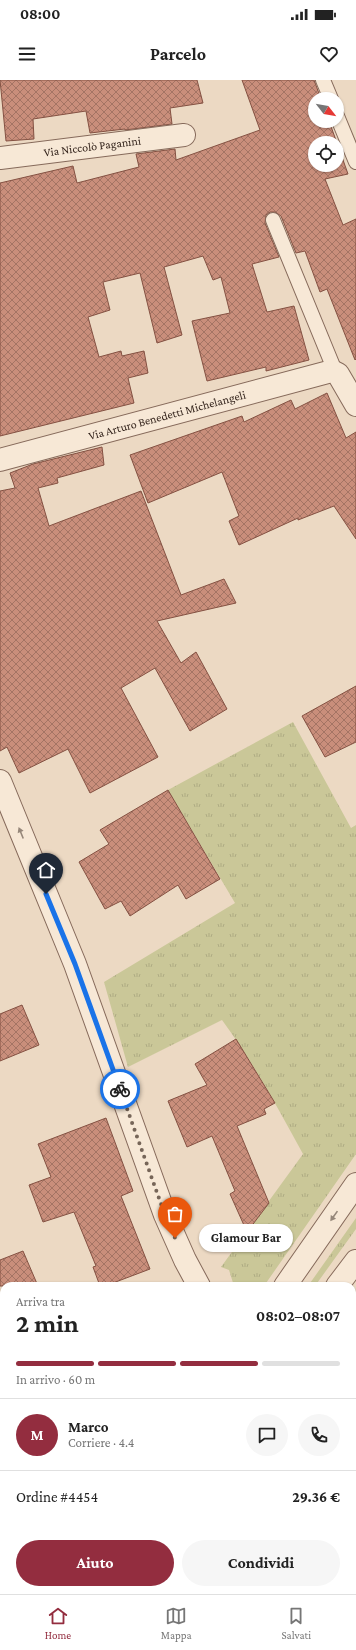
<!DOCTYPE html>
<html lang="it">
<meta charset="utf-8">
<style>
body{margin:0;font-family:"Crimson Pro",serif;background:#f6f6f6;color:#222;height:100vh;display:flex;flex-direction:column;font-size:15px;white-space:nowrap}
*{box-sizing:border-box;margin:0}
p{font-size:13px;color:#767676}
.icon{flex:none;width:22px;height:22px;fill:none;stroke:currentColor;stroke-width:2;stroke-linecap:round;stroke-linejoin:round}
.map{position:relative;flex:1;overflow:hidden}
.sheet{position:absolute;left:0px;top:1202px;width:356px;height:312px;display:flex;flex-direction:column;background:#fff;border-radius:12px 12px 0 0;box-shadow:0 1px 3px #0004}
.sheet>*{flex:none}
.needle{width:26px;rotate:121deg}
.fabs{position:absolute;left:308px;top:12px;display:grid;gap:8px}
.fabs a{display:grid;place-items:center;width:36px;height:36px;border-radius:50%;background:#fff;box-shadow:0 1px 3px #0004;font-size:20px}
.pin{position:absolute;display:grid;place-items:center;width:34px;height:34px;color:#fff;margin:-41px -17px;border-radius:50% 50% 50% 0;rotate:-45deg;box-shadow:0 0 4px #0007}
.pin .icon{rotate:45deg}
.courier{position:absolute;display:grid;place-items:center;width:40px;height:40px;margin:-20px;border:3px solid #1a73e8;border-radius:50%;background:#fff;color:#222;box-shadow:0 1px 5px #0007}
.bubble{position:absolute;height:28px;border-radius:14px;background:#fff;box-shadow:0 1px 3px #0004;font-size:13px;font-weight:700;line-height:28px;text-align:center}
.summary em{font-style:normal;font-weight:700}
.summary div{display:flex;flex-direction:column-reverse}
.summary{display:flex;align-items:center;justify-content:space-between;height:68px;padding:0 16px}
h1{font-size:26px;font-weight:700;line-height:30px}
.bar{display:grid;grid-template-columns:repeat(4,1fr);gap:6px 4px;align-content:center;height:48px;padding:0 16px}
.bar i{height:5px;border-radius:3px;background:#e0e0e0}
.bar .selected{background:#932d3f}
.bar p{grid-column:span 4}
.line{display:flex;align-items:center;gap:10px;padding:0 16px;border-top:1px solid #e0e0e0}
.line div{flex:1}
.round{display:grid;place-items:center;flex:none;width:42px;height:42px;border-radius:21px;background:#f6f6f6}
.primary-button{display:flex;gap:8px;margin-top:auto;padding:8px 16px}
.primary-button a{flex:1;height:46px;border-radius:24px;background:#932d3f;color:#fff;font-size:16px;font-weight:700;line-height:46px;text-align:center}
.primary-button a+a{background:#f6f6f6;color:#222}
.status{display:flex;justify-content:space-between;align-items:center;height:28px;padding:0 20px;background:#fff;direction:ltr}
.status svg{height:11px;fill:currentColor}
header{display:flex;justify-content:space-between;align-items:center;height:52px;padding:0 16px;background:#fff;font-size:18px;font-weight:700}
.tabs{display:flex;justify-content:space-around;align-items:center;height:56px;border-top:1px solid #e0e0e0;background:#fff;font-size:11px;color:#767676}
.tabs a{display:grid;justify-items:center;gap:2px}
.tabs .selected{color:#932d3f}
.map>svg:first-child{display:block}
.grass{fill:url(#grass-tufts)}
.building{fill:url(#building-cross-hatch);stroke:#845142}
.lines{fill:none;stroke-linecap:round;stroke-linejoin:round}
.service-casing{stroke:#866a5b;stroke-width:16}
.minor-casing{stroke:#866a5b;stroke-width:24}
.tertiary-casing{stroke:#866a5b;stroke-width:24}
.service{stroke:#f7e8d6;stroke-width:14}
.minor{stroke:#f7e8d6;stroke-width:22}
.tertiary{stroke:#f7e8d6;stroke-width:22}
.oneway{fill:#96877a}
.done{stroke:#766558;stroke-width:4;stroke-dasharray:0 7.2}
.route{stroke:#1a73e8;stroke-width:5}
.labels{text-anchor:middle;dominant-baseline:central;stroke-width:3;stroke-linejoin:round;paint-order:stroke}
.street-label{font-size:12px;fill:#36261e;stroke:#f4e5d3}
</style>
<div class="status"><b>08:00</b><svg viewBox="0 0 49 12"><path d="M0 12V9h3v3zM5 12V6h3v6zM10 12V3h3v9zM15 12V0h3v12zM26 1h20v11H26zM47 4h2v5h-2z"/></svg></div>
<header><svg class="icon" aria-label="menu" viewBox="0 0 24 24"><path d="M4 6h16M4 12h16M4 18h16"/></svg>Parcelo<svg class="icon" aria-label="heart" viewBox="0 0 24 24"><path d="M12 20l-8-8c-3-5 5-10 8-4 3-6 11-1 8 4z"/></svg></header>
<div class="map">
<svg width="356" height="1514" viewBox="0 0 356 1514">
<defs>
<pattern id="grass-tufts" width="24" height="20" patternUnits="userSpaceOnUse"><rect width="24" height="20" fill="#cac798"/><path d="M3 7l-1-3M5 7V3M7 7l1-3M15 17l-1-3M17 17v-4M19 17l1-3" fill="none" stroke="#aeab83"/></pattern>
<pattern id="building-cross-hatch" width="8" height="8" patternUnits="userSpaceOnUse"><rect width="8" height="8" fill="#c98e7b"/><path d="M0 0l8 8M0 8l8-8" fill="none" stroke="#a47464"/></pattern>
</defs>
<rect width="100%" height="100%" fill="#ecd9c3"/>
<path class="grass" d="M293,642l58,106 5,-3v329l-92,132h-30l-5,-16 -8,-3 82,-113c-25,-46 -50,-92 -81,-134l-94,47 -24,-85 131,-79 -67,-113z
M356,1138v11l-41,57h-7z"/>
<path class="building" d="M0,0h197l6,23 -33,5 2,16 -47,6v-1l-35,4 -4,-22 -53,8 1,20 -28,2z
M242,0h72l7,19h-6v22h14l8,22h-22v22h22v-22l11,31 -23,5 18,46 13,-6v140l-1,1 -28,-71 -7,3 -15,-41 -9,2 -15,-37 -6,-4h-5l-4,3 -1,8 14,34 -27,7 15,48 27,-6 15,54 -43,11v-4l-59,14 -15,-60 38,-8 -9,-36 -8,3 -10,-24 -39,11 18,68 -25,8 -17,-70 -37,9 7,28 -22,7 11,40 22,-6 1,5 22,-5 4,22 -20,5 6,25 -134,33v-253l73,-17 4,17 62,-16 -3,-13 39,-5 1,11 84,-30z
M327,313l19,45 10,-6v107l-22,-33 -36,14v-2l-59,27 -10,-24 10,-5 -17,-44 -74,31 -18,-48 112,-39 2,6 47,-22 4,9z
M102,367l2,18 -47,13 1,5 -20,5 11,38 92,-35 40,104 43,-16 12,24 -79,18 24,42 15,-11 31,57 -37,22 -35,-63 -34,20 37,69 -68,36 -22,-44 -49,24 -12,-26 -7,4v-260l15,-3 -5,-15 23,-9z
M356,606v56l-31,15 -23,-41z
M168,710l52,89 -34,20 -8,-14 -48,31 -9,-15 -16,8 -26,-47 30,-18 -9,-14z
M22,925l17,40 -39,16v-47z
M236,959l39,64 -11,6 2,5 -29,12 32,77 -22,29 -17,-38 5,-3 -23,-55 -25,11 -19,-46 39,-16 -12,-21z
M106,1038l27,73 -12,5 29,73 -45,17h-5l-7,-19 3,-1 -22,-54 -31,10 -14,-37 22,-8 -13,-33z
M23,1171l15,35h-38v-26z"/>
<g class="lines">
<defs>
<path id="service" d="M323,0l8,19
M337,36l19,46
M273,140l62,151"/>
<g id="minor">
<path id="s1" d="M0,78l184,-23"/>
<path id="s2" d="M0,380l332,-89 6,3 18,31"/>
<path d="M0,701l75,183 90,251 20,45 14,26"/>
<path d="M352,1290l4,-3"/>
<path d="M352,1397l4,4"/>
<path d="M0,1480l4,-3"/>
<path d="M156,1514l3,-4"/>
</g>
<path id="tertiary" d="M285,1206l71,-102
M337,1206l19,-25
M66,1514l2,-4
M115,1514l3,-4"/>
</defs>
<use href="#service" class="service-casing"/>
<use href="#minor" class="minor-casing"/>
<use href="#tertiary" class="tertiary-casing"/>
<use href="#service" class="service"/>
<use href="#minor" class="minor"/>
<use href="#tertiary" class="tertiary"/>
</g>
<defs><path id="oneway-solid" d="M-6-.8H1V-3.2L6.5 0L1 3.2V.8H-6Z"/></defs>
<g class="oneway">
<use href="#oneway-solid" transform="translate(21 753) rotate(-112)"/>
<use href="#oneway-solid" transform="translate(334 1136) rotate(125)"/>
</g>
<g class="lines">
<path class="done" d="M120,1009l45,126 10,23"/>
<path class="route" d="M46,814l29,70 45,125"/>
</g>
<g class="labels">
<g class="street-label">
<text stroke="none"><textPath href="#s1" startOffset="93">Via Niccolò Paganini</textPath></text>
<text stroke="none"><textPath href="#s2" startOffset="173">Via Arturo Benedetti Michelangeli</textPath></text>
</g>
</g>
</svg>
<div class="fabs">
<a><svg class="needle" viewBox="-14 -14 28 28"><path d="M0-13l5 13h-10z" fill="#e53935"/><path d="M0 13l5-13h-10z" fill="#767676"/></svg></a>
<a><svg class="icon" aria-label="locate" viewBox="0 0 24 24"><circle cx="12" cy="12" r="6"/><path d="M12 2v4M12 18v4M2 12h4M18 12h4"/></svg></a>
</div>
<div class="pin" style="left:175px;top:1158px;background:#ea580c"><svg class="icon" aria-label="bag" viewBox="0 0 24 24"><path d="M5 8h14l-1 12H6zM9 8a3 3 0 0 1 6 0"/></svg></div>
<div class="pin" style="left:46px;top:814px;background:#1f2937"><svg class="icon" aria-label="home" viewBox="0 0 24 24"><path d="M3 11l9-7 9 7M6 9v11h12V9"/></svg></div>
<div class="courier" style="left:120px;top:1009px"><svg class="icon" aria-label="bike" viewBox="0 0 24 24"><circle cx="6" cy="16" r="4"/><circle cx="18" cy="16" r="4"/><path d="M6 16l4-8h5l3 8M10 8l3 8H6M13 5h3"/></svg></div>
<div class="bubble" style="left:199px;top:1144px;width:94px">Glamour Bar</div>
<section class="sheet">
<div class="summary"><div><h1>2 min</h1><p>Arriva tra</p></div><em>08:02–08:07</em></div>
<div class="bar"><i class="selected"></i><i class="selected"></i><i class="selected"></i><i></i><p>In arrivo · 60 m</p></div>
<div class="line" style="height:72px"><b class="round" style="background:#932d3f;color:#fff">M</b><div><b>Marco</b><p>Corriere · 4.4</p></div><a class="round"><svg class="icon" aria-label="chat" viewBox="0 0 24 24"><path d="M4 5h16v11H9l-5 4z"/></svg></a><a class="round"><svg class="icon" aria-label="phone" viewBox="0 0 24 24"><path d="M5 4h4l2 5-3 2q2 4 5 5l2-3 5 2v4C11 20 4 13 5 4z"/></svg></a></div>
<div class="line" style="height:52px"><div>Ordine #4454</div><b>29.36 €</b></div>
<div class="primary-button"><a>Aiuto</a><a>Condividi</a></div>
</section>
</div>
<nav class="tabs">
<a class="selected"><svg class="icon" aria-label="home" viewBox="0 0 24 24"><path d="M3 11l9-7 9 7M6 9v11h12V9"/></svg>Home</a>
<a><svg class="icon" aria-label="map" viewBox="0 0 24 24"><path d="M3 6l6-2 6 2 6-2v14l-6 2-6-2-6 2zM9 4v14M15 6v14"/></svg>Mappa</a>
<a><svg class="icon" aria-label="saved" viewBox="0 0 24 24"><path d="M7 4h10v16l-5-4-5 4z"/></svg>Salvati</a>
</nav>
